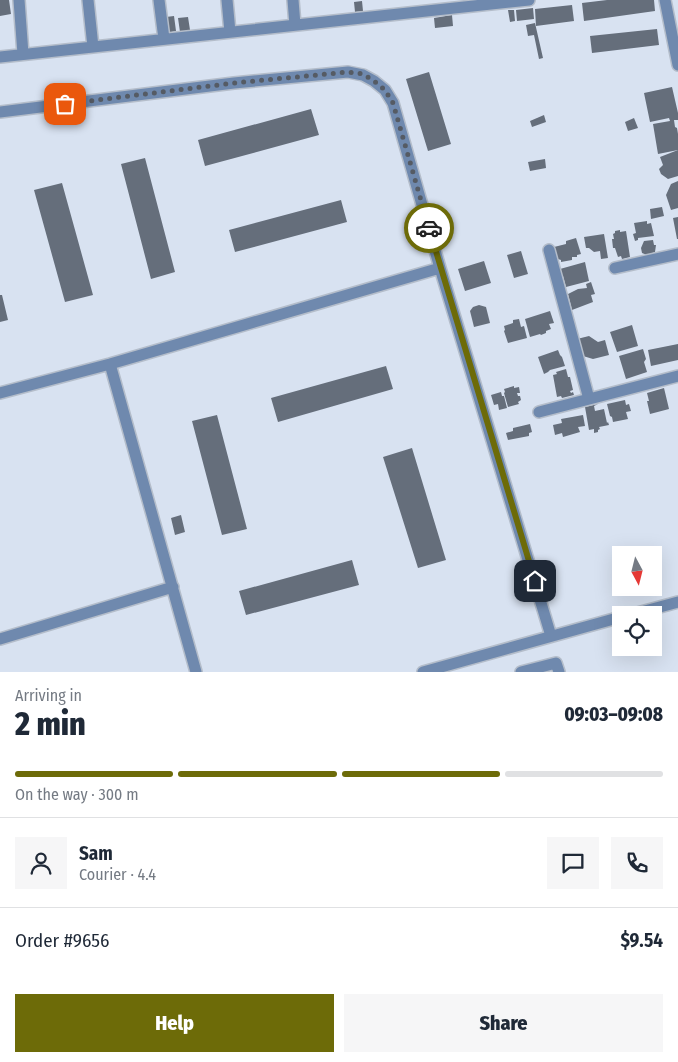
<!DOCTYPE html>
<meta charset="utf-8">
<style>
body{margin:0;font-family:"Fira Sans Condensed",sans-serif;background:#f6f6f7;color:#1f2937;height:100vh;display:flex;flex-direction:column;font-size:19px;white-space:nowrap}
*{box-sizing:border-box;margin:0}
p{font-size:16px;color:#747a83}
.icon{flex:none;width:28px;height:28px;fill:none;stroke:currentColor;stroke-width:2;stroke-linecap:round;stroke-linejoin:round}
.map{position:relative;height:672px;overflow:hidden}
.side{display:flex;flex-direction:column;background:#fff;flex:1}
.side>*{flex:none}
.needle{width:32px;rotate:173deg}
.fabs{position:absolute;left:612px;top:546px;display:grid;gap:10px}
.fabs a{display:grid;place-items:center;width:50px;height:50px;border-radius:0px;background:#fff;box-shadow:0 5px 20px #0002;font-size:25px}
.pin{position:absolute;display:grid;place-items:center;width:42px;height:42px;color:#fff;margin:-21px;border-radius:10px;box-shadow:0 2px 8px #0006}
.courier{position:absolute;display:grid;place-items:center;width:50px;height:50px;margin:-25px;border:4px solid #6d6b08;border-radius:50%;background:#fff;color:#222;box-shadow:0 1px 6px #0007}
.headline em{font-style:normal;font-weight:800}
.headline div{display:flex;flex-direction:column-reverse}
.headline{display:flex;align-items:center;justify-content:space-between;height:85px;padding:0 15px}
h1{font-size:32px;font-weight:800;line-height:38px}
.bar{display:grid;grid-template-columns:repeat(4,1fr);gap:8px 5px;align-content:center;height:60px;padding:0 15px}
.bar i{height:6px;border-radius:4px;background:#e0e1e3}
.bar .current{background:#6d6b08}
.bar p{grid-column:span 4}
.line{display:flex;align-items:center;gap:12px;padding:0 15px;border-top:1px solid #e0e1e3}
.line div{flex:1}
.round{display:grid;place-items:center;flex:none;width:52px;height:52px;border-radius:0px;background:#f6f6f7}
.button{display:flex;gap:10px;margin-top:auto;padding:10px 15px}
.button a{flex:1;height:58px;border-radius:0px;background:#6d6b08;color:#fff;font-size:20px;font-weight:800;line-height:58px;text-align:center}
.button a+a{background:#f6f6f7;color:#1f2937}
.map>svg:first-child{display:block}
.building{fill:#656e7b}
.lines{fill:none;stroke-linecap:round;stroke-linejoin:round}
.minor-casing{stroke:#b4bdca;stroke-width:14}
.minor{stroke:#6f89ae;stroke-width:11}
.done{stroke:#555b64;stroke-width:5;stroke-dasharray:0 9}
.route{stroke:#6d6b08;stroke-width:6}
</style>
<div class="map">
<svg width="678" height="672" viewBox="0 0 678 672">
<rect width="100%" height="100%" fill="#d8e2f1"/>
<path class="building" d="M0,0h9l2,14 -11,2z
M607,0h47l1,11 -71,10 -2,-18z
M362,1l1,10 -8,1 -1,-10z
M572,5l2,16 -38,5 -1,-17z
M533,8l1,11 -17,2 -1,-11z
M508,10h6l1,11 -5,1z
M452,15l1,11 -18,2 -1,-10z
M174,16l2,15 -15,3 -3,-16z
M188,17l2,13 -10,2 -2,-14z
M535,23l8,35 -4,1 -5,-24 -6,1 -2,-11z
M657,29l2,16 -67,8 -2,-17z
M429,72l22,72 -23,7 -22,-72z
M672,87l6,26v7h-4l1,7 2,1 1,6v16l-20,4 -5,-30 17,-3 -1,-3 -19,4 -6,-29z
M311,109l8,26 -114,31 -7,-26z
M544,115l2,7 -14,5 -2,-6z
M634,118l4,10 -10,3 -3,-9z
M678,150v26l-10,3 -7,-5 -2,-5 4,-4 -3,-8z
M145,158l30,114 -24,7 -30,-115z
M545,159l1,9 -16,3 -2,-9z
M678,181v27l-7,2 -5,-15 5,-11z
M62,183l31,112 -28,7 -31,-112z
M341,200l6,22 -112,30 -6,-22z
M662,207l2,9 -13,3 -1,-10z
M678,217v22h-1l-4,-21z
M647,221v3l4,-1 3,13 -16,2v2l-3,1 -2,-7 3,-1 -2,-10z
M620,230v2l6,-1 4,26 -8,2 -1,-3 -3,1 -3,-9h-2l-1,-9h2l-1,-5 2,-1v-2z
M604,234l4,24 -7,1 -1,-8 -6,1 -5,-4h-3l-2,-11z
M576,238l5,16 -4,1v2h-5v3l-11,2v-2l-3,-1v2h-2l-2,-14 12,-3v-3z
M653,240l1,5h2l-1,7 -8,3 -5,-2 -1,-5 3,-7z
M521,251l7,23 -14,4 -7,-23z
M484,261l7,22 -26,8 -7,-22z
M585,262l4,19 -23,6 -3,-11 -1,1 -2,-8z
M591,282l4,12 -4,1 2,7 -21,8 -4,-16 10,-5 9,-1 -1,-4z
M0,295h2l6,25 -8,2z
M479,305l7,2 4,16 -16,4 -4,-16 3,-4z
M550,311l4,12 -5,1 2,5 -5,2v2l-5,2 -1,-1 -10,3 -5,-18z
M519,319l2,8 3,-1 3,12 -19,5 -4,-12 1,-1 -1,-4 9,-3v-3z
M632,325l6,21 -21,6 -7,-20z
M589,336l9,6 7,-2 4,15 -16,4 -10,-3 -6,-17z
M678,344v16l-27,6 -3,-16z
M643,349l3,10 -2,3 3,10 -21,7 -7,-23z
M558,350l2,5 2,2 3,9 -15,4 -2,2 -4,2 -6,-17z
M386,366l7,23 -115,33 -7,-24z
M566,369l2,8h2l3,13 -3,1 1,2 2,-1 1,3 -12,3 -1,-2 -4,1 -4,-22 4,-1 -1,-2z
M514,386v2l5,-1 1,6h-3l1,3h2l1,4 -3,2 1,2 -11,3 -4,-14 1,-1 -1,-3z
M664,388l5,21 -19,5 -3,-13h2l-2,-8z
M501,392l1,4h2l3,12 -8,2 -1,-6 -4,1 -3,-10z
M625,400l1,5 3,-1 2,7 -5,1 2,7 -15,3 -1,-5 -2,-1 -3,-12z
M598,404l-4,2 1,5 9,-2 3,14 1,-1 1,3 -10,2 1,2 -2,1v2l-4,1v-4l-5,1 -4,-23z
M217,415l30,114 -25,6 -30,-114z
M583,415l2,11 -7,1 2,5 -17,5 -1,-4 -7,2 -2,-10 9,-2 -1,-4z
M530,424l2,8 -3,1v3l-21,4 -2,-7 7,-2v-3z
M412,448l34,112 -28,8 -35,-111z
M181,515l4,17 -10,3 -4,-17z
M352,560l7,25 -113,30 -7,-24z"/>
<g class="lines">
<defs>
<path id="minor" d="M19,0l4,54
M88,0l5,47
M159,0l5,39
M227,0l3,32
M293,0l2,25
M665,0l13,65
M0,57l529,-57
M0,112l234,-29 114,-11 15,3 11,6 11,9 8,13 47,165 111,368
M549,250l40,149
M615,268l63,-14
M110,364l86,308
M0,393l110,-29 330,-96
M539,412l139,-36
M630,615l48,-13
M0,639l173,-52
M423,672l198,-55
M521,672l35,-9 3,9"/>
</defs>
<use href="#minor" class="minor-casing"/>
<use href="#minor" class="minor"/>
</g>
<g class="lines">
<path class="done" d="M65,104l169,-21 114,-11 15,2 11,7 11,9 8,13 36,125"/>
<path class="route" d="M429,228l106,353"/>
</g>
</svg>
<div class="fabs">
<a><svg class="needle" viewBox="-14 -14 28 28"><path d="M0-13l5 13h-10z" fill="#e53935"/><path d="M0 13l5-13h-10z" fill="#747a83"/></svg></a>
<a><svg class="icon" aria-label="locate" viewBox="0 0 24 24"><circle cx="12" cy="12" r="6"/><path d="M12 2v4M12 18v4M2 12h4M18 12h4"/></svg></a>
</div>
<div class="pin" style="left:65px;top:104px;background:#ea580c"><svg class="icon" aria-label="bag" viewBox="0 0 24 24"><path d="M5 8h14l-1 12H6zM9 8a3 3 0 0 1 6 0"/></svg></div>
<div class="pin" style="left:535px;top:581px;background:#1f2937"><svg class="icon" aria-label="home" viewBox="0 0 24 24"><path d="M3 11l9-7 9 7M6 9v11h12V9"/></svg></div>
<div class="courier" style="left:429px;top:228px"><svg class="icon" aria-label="car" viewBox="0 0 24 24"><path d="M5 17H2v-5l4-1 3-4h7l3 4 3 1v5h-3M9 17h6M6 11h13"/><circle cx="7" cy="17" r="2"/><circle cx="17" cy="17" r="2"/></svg></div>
</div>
<section class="side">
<div class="headline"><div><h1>2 min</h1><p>Arriving in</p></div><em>09:03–09:08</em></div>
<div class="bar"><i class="current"></i><i class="current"></i><i class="current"></i><i></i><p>On the way · 300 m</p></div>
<div class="line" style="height:90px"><a class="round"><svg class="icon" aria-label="person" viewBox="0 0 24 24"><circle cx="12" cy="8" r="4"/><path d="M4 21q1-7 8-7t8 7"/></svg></a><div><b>Sam</b><p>Courier · 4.4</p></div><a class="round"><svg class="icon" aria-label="chat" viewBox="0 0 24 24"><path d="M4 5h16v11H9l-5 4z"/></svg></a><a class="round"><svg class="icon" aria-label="phone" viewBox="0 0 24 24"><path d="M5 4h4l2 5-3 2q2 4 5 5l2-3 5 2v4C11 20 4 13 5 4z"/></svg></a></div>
<div class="line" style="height:65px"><div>Order #9656</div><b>$9.54</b></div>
<div class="button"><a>Help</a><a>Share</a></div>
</section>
